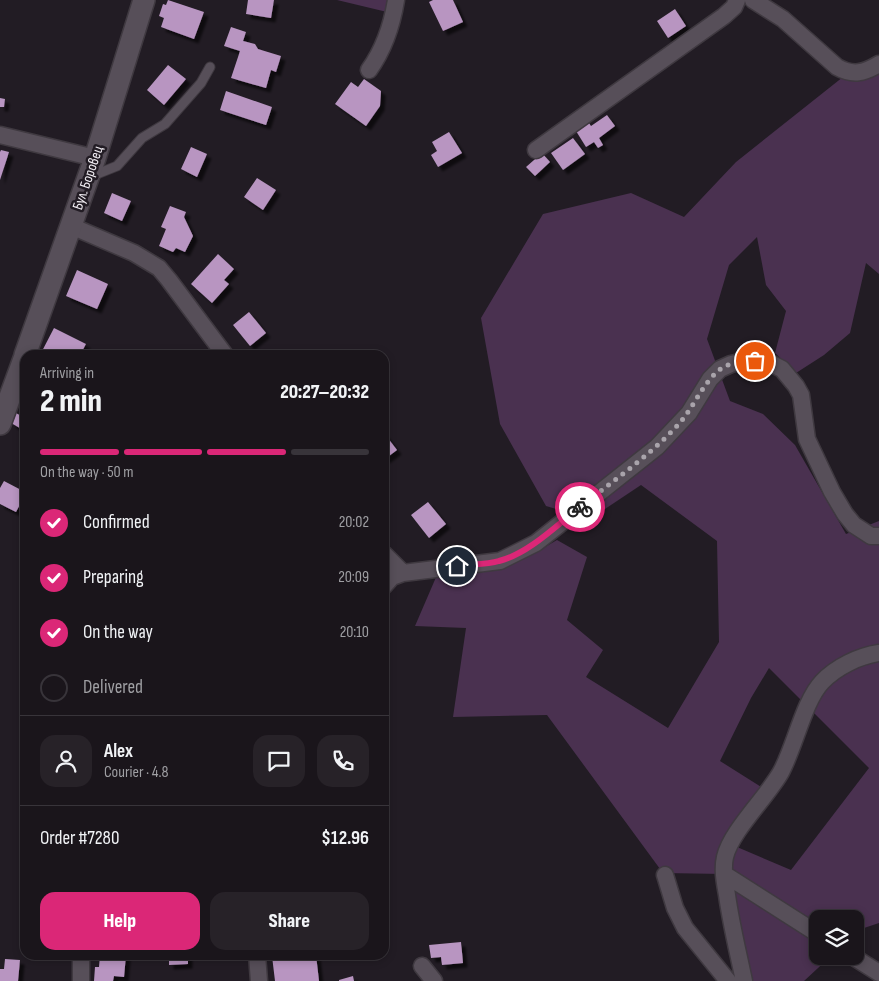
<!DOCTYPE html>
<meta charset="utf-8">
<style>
body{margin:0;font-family:"Sofia Sans Condensed",sans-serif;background:#272228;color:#f1f3f6;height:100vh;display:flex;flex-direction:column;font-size:19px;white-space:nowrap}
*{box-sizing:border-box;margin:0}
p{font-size:16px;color:#9f9fa3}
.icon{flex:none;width:28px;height:28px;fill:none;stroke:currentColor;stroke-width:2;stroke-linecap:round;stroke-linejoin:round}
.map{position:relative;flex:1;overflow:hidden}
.side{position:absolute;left:20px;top:350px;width:369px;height:610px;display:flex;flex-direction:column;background:#1a151b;border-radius:15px;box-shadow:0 2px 8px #0003,0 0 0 1px #38343a}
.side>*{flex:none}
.fabs{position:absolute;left:809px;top:910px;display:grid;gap:10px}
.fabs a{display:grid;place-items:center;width:55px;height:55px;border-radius:10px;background:#1a151b;box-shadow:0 2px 8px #0003,0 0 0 1px #38343a;font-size:25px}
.pin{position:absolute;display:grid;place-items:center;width:42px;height:42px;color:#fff;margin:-21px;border:2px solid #fff;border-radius:50%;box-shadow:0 1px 5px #0007}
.courier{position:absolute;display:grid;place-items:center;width:50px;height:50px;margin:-25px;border:4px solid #db2777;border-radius:50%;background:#fff;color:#222;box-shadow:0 1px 6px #0007}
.headline em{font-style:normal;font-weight:800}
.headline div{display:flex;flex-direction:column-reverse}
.headline{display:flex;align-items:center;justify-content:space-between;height:85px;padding:0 20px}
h1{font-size:32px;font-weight:800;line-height:38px}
.bar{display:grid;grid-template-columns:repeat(4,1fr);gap:8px 5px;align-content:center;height:60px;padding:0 20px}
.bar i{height:6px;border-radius:4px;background:#38343a}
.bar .active{background:#db2777}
.bar p{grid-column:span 4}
.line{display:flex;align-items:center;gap:12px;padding:0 20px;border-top:1px solid #38343a}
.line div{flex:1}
.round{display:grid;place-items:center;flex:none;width:52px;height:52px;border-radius:15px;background:#272228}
ol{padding:0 20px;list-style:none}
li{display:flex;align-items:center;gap:15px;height:55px}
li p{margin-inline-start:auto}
li .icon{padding:5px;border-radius:50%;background:#db2777;color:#fff;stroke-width:4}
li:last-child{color:#9f9fa3}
li i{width:28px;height:28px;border:2px solid #38343a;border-radius:50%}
.action{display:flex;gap:10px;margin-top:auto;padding:10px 20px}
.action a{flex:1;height:58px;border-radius:15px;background:#db2777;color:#fff;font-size:20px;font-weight:800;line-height:58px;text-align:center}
.action a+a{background:#272228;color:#f1f3f6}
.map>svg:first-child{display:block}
.green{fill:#4a3150;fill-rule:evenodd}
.building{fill:#b895c1;filter:url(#shadow)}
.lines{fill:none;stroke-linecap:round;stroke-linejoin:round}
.service-casing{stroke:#3f3940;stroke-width:11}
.minor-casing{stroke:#3f3940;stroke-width:19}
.tertiary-casing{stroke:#3f3940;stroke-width:24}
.service{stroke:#574f59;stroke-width:9}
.minor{stroke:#574f59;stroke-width:16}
.tertiary{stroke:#574f59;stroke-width:21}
.done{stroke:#a9a4ab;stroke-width:5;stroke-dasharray:0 9}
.route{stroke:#db2777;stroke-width:6}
.labels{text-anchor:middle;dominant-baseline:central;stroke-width:5;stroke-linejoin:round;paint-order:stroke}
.street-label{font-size:15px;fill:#f2eef4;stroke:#221c24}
</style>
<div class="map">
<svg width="879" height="981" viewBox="0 0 879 981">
<defs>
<filter id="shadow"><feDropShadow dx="4.5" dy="4.5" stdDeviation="1" flood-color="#0009"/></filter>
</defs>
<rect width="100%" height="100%" fill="#221c24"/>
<path class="green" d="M337,0h51l-1,12z
M879,67v207l-13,-11 -16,70 -26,22 -28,18 -21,-20 11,-42 -20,-26 -9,-48 -28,28 -22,74 23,62 33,13 32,31 51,89 33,-13v402l-18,6 -6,5v-15h-37v37h13l-27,25h-60l-20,-107 -61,-1 -116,-158 -94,2 13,-89 -51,-2 25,-58 100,-18 17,-10 30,17 -20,63 36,30 -17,27 82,51 51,-86 -2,-101 -76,-56 -51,34 -44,-13 -46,-82 -19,-106 62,-104 88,-21 53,24 52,-55 112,-89zM769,668l100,100 -78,102 -61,-26 39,-52 -49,-31 31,-63z"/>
<path class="building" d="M168,0l36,12 -10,27 -33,-12 3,-9 -5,-2 4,-12 3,1z
M248,0h26l-3,18 -25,-4z
M433,0h20l10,22 -20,9 -14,-29z
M675,9l11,17 -18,12 -11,-17z
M231,27l15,5 -3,9 12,3 3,5 23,7 -5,16 -5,-2 -5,18 -35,-10 9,-27 -16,-5z
M168,65l18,14 -22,26 -17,-15z
M364,79l17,12 -1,15 -14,20 -31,-22 16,-22 7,5z
M226,91l46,16 -6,18 -46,-15z
M0,98l5,1 -1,8h-4z
M607,115l8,11 -16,12 4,7 -5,3 -4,-6 -8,5 -10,-16 13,-8 2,3z
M449,132l13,21 -24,14 -7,-12 6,-4 -5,-9z
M573,138l12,16 -22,16 -12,-17z
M191,147l16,7 -10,23 -16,-8z
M1,150l8,2 -9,28v-28z
M542,153l8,9 -15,14 -9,-9z
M257,178l19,12 -13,20 -19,-13z
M112,193l19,8 -9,20 -18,-8z
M170,206l16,6 -2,5 9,19 -8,16 -9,-4 -3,4 -14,-6 7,-17 -5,-2z
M218,254l16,15 -10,11 5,4 -17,19 -21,-19z
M77,270l31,14 -11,25 -31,-13z
M249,312l17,21 -16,13 -17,-21z
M54,328l32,16 -6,11h-40z
M16,413l9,5v13l-14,-8z
M384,433l13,17 -12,9 -1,-2z
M4,481l21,11v3l-9,17 -16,-8v-16z
M428,502l18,22 -17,14 -18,-23z
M461,942l2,21 -21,2 -1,-8 -10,1 -2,-13z
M100,955h26l-2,22 -10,-1 -1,5h-19l1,-14h4z
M169,955h19v9l-19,1z
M285,955h31l3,26h-44l-3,-25z
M5,959l15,1 -2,21h-18v-12h4z
M353,976l1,5h-15v-1z"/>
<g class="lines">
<defs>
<path id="service" d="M92,176l25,-10 25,-28 23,-14 36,-41 9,-16"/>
<path id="minor" d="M753,0l30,19 54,48c16,9 27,6 42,-3
M369,70c15,-21 23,-45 27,-70
M0,135l95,23
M536,150l188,-134 10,-9 3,-7
M71,226l63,27 25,15 10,12 56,75
M384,554l19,19 -11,4 -8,9
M403,573l97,-12 36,-18 121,-96 32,-34 21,-34 10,-10 11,-5 9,-2 26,-1 16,8 14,17 5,9 6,44 25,53 13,22 9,11 17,11h8
M724,874l94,60
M665,875l10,33 10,20 43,53
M257,955l2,26
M852,956l27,17
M422,966l12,15
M81,981v-26
M744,981c-6,-29 -13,-57 -17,-86 -2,-12 -5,-25 -2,-38 6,-26 42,-60 56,-85 14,-26 23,-71 41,-90 14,-15 37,-26 57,-29"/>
<path id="tertiary" d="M25,355l70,-197 49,-158
M0,424l25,-68"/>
</defs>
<use href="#service" class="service-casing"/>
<use href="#minor" class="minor-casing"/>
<use href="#tertiary" class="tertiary-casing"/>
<use href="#service" class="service"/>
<use href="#minor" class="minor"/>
<use href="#tertiary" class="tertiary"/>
</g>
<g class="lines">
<path class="done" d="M580,507c33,-26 68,-50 97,-81 16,-17 24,-40 41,-55 10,-9 24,-9 37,-10"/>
<path class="route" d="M457,566c13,-2 29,-1 42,-5 29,-7 58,-36 81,-54"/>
</g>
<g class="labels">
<g class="street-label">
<text transform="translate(88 178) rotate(-71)">Бул. Боровец</text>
</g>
</g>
</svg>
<div class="fabs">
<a><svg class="icon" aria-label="layers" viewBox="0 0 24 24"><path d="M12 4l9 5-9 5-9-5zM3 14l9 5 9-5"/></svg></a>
</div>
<div class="pin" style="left:755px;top:361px;background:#ea580c"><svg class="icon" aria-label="bag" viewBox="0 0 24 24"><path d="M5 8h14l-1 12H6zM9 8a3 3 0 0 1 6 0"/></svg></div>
<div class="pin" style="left:457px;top:566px;background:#1f2937"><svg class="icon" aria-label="home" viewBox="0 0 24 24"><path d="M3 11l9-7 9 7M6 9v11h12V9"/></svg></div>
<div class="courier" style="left:580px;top:507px"><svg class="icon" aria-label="bike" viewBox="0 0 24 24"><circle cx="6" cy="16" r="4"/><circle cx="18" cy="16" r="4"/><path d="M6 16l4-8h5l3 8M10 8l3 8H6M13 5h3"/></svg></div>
<section class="side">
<div class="headline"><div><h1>2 min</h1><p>Arriving in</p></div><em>20:27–20:32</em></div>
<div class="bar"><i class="active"></i><i class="active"></i><i class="active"></i><i></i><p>On the way · 50 m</p></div>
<ol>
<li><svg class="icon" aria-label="check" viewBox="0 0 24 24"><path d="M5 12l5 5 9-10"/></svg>Confirmed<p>20:02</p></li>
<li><svg class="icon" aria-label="check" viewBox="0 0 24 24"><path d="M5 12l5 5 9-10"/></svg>Preparing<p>20:09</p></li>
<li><svg class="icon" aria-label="check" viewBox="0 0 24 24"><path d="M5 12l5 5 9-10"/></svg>On the way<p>20:10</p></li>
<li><i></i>Delivered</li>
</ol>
<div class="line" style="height:90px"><a class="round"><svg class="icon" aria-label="person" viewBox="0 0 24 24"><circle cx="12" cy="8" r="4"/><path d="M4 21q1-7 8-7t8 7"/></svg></a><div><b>Alex</b><p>Courier · 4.8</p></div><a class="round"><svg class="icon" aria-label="chat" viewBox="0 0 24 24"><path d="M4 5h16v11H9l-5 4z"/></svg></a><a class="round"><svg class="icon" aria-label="phone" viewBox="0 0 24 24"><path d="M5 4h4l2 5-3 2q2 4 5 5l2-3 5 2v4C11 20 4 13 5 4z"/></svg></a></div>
<div class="line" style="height:65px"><div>Order #7280</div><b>$12.96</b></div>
<div class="action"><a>Help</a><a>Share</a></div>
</section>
</div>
